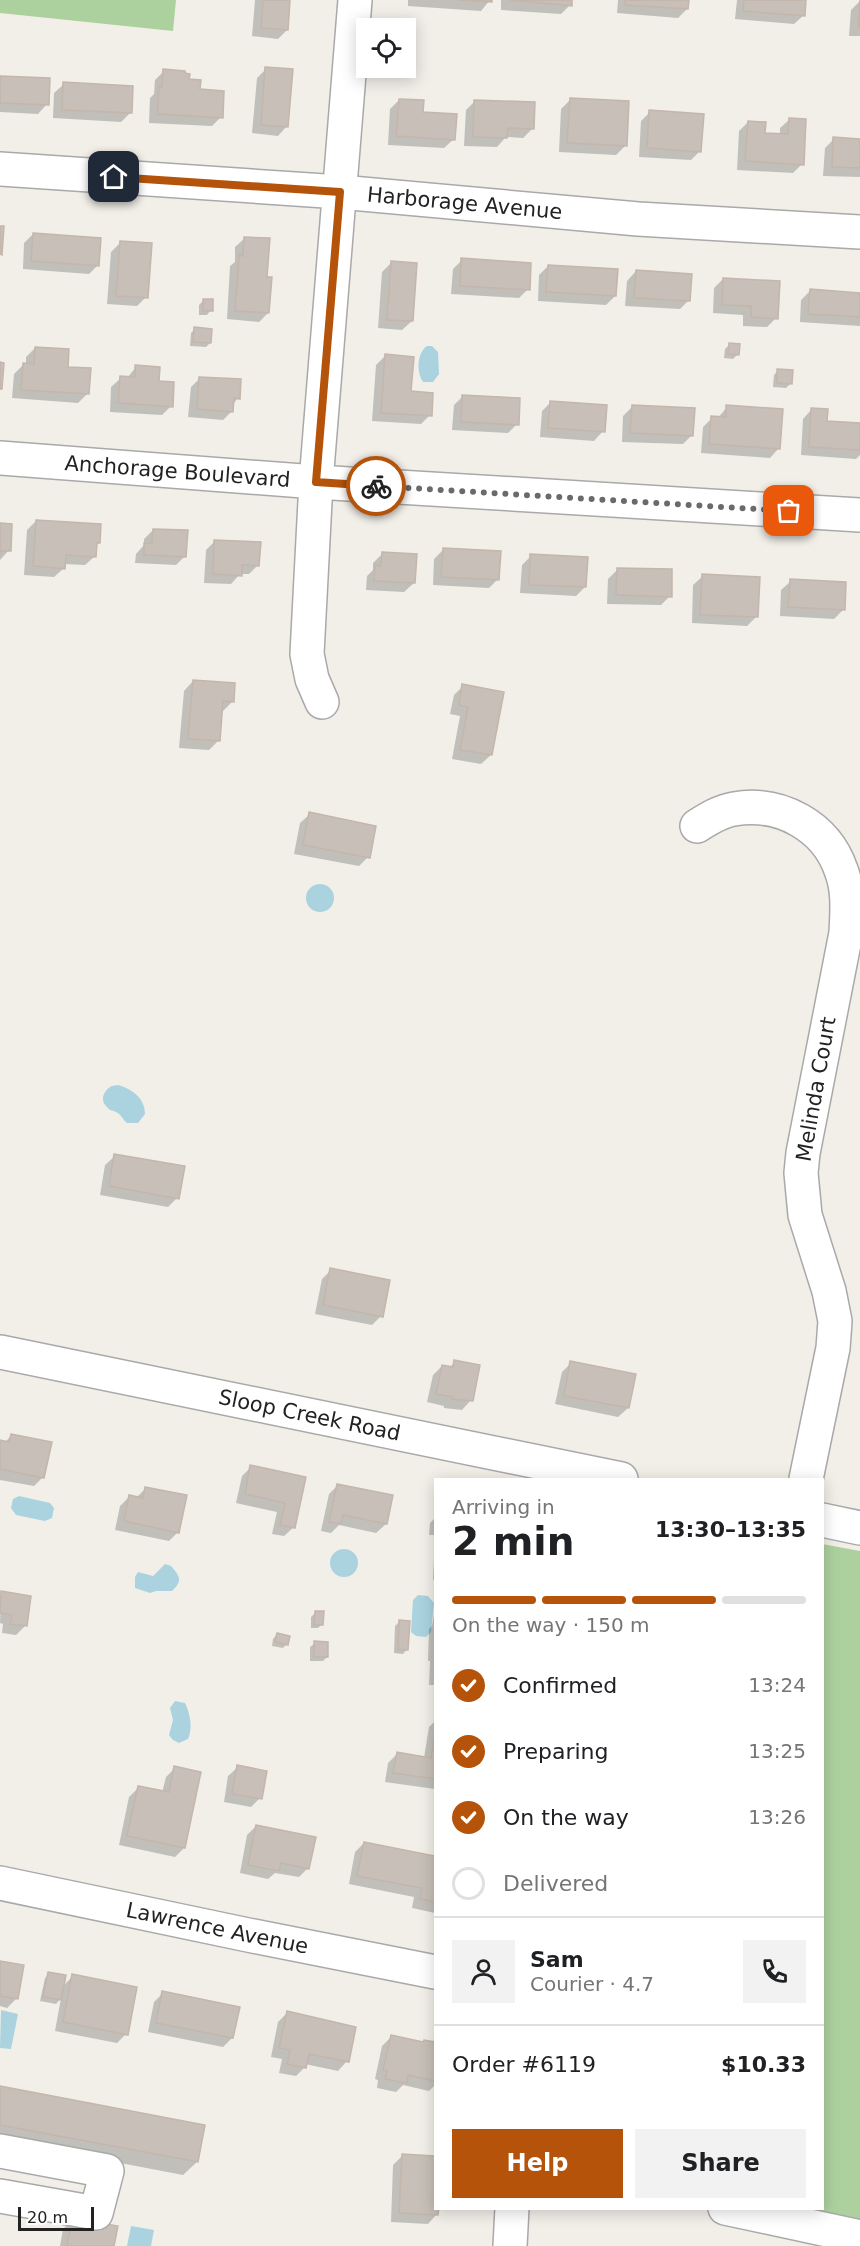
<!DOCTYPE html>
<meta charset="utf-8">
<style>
body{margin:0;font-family:"DejaVu Sans",sans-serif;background:#f2f2f2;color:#202124;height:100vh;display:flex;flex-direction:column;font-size:22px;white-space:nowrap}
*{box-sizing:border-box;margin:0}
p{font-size:20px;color:#757577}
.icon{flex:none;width:33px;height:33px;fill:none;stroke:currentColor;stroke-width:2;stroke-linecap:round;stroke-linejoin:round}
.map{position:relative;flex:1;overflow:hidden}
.side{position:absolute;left:434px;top:1478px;width:390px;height:732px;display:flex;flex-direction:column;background:#fff;border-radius:0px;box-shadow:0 3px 15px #0003}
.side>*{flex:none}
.tools{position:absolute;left:356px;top:18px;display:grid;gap:12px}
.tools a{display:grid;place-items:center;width:60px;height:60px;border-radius:0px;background:#fff;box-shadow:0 3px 15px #0003;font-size:30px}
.scale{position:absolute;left:18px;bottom:15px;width:76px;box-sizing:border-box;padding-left:6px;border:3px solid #222;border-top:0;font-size:16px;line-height:21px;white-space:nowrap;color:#222;-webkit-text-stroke:4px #fff;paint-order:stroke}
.pin{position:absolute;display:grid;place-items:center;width:51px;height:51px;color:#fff;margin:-26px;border-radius:12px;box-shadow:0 3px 9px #0006}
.courier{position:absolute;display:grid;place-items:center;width:60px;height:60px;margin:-30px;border:4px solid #b45309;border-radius:50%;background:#fff;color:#222;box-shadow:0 2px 8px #0007}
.head em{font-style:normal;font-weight:700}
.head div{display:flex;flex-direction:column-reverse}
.head{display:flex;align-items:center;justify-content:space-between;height:102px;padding:0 18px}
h1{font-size:39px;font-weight:700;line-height:45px}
.bar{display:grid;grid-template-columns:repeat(4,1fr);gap:9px 6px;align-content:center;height:72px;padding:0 18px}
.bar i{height:8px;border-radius:4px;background:#e0e0e0}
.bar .active{background:#b45309}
.bar p{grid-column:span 4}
.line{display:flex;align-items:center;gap:15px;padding:0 18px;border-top:2px solid #e0e0e0}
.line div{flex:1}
.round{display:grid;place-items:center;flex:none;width:63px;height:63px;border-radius:0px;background:#f2f2f2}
ol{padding:0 18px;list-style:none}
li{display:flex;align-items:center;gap:18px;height:66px}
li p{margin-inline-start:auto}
li .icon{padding:6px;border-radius:50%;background:#b45309;color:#fff;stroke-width:4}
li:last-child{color:#757577}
li i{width:33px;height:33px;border:3px solid #e0e0e0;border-radius:50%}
.primary-button{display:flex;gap:12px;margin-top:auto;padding:12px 18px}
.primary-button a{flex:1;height:69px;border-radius:0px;background:#b45309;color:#fff;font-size:24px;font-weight:700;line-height:69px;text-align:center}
.primary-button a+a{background:#f2f2f2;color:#202124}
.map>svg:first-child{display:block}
.forest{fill:#add19e}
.water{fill:#aad3df}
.shadow{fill:#0003}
.building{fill:#c7bfb8;stroke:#c4b6ab;stroke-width:1.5}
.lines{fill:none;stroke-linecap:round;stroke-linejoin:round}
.minor-casing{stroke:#a9a9a9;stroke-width:36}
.minor{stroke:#fff;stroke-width:33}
.done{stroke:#6b6a68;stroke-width:6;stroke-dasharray:0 10.8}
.route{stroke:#b45309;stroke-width:8}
.labels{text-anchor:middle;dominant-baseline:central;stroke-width:6;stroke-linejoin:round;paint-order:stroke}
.street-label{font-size:21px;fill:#222;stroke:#fff}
</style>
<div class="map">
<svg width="860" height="2246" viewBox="0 0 860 2246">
<rect width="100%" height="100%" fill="#f2efe9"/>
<path class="forest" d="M0,0h176l-3,31 -173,-18z
M822,1544l38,7v690l-154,-33h116z"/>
<path class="water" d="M427,346h5l6,6 1,22 -6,8h-10c-7,-9 -6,-30 4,-36z
M306 898a14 14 0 1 1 28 0a14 14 0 1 1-28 0Z
M118,1085c14,4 27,13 27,29l-7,9h-11c-5,-4 -6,-9 -11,-11 -5,-3 -5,0 -9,-5 -8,-7 -3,-17 5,-21z
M19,1496l31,7 4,5 -2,10 -7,3 -29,-6 -5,-7 2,-9z
M330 1563a14 14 0 1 1 28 0a14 14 0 1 1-28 0Z
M165,1564l6,2c9,10 12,15 1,25h-16l-6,2 -15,-5v-11l3,-5 15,4z
M418,1595l10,1 6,7 -3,29 -5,5 -10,-1 -5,-4 2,-32z
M175,1701l10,2c5,10 8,25 3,36l-9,4 -6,-3 -4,-5 4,-15 -3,-12z
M1,2010l17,4 -7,35 -11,-1z
M131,2226l23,4 -3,16h-24z"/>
<path class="shadow" d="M255,0h34l-2,30 -9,9 -26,-3z
M408,0h82l-9,11 -73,-5z
M501,0h70l-1,5 -9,9 -60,-4z
M618,0h69v9l-9,9 -61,-5z
M737,0h68l-1,15 -10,9 -59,-5z
M860,1v35h-11l2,-26z
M266,69l21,57 -9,10 -26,-3 5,-55z
M164,71l24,10 33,36 -9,9 -63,-3 1,-25 4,-4 1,-14z
M0,77l47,27 -9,10 -38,-2z
M64,84l67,28 -10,10 -68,-4 1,-25z
M399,100l22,13 33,26 -10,9 -56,-3 2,-36z
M570,100l55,46 -9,9 -57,-3 2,-43z
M475,101l57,28 -9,9 -17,-1 -9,10 -33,-1 2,-36z
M650,112l50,39 -9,9 -52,-3 2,-36z
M790,119l12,45 -9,9 -56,-3 2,-39 9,-9 16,13h16v-7z
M834,139l26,1v37l-37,-1 2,-28z
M33,234l65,31 -9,9 -66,-5 1,-26z
M245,238l21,40 2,35 -9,9 -32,-3 3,-53 5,-4v-15z
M120,243l26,54 -9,9 -30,-2 4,-52z
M462,260l66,29 -9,9 -68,-4 2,-25z
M391,263l21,58 -10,9 -24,-2 4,-56z
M548,266l67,30 -9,9 -68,-4 1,-26z
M636,271l53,29 -9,9 -55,-3 2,-25z
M723,279l53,39 -9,9 -24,-1v-11l-30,-2 1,-25z
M810,291l50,4v31l-60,-4 1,-22z
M203,301l8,9 -4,5h-8v-10z
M195,329l15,14 -4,4 -16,-1 1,-13z
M729,345l8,10 -4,4 -9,-1 1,-9z
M35,348l31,20 21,26 -9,9 -66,-5 2,-24 9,-9h3v-8z
M385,356l25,36 20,23 -9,9 -49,-3 4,-56z
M136,367l21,15 14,24 -9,9 -52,-3 1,-25 10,-9h6z
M778,370l12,14 -4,4 -13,-1 1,-12z
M200,378l38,20 -5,6 -1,7 -9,9 -35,-3 3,-30z
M463,396l54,28 -9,9 -56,-3 2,-25z
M551,402l52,29 -9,10 -54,-4 2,-26z
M632,407l60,28 -9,9 -61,-2 1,-26z
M727,407l52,41 -9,10 -69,-5 2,-26 9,-9h6z
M812,409l13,13 35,2v31l-4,4 -55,-4 2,-36z
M36,521l63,21 -4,4v10l-10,9 -21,-1v4l-10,9 -30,-2 3,-45z
M0,525l9,25 -9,10z
M153,530l32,26 -9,9 -41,-2 1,-9 8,-9v-6z
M215,541l43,24 -9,9h-9l-9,10 -27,-1 2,-33z
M443,550l55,29 -9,9 -56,-3 1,-26z
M382,554l32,29 -10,9 -38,-2 1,-14 6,-6v-7z
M531,556l54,31 -9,9 -56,-3 2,-28z
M617,570l53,26 -9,9 -54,-1 1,-25z
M703,576l53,41 -9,9 -55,-3 1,-38z
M791,581l52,29 -9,9 -54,-3 1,-26z
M193,681l39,21 -9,9h-2l-3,30 -9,9 -30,-2 5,-57z
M463,686l28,69 -10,9 -29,-5 8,-43 -10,-2 4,-19z
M310,814l58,43 -9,9 -65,-12 6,-31z
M115,1156l62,42 -9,9 -68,-12 5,-30z
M331,1270l50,46 -9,9 -57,-11 7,-35z
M455,1362l16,38 -9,10 -18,-2v-2l-17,-4 6,-27 9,-9 7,2z
M571,1363l57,45 -10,9 -63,-13 7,-32z
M11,1436l32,41 -9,9 -34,-6v-39l5,1z
M251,1467l53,11 -10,49 -10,9 -12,-2 5,-22 -41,-9 6,-27z
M338,1485l48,39 -10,9 -37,-8 -8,8 -10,-2 8,-37z
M146,1488l32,44 -9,9 -54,-11 5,-24 9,-9h8z
M435,1518v17h-6l1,-12z
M435,1536v44h-2z
M1,1593l24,33 -9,9 -14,-2 1,-9 -3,-1z
M435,1609v76h-6l1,-24h-2l1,-32 3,-3z
M315,1613l7,11 -4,4h-7v-11z
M400,1621l7,28 -4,5 -9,-1 1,-27z
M277,1634l10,10 -4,4 -11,-2 1,-7z
M315,1643l12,14 -4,4h-13v-14z
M435,1721v68l-50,-7 3,-19 9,-9 27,4 5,-31z
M238,1767l22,31 -9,9 -27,-5 4,-26z
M175,1768l25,5 -16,75 -9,9 -56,-12 10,-48 9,-9 24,5 4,-16z
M256,1826l52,42 -9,9 -24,-4 -7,6 -28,-6 7,-38z
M364,1843l71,14v56l-23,-5 2,-11 -65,-13 6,-32z
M0,1962l16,37 -9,9 -7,-2z
M49,1974l14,12 10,-10 53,58 -9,9 -62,-12 6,-33 -5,6 -16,-3 5,-23z
M163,1993l69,45 -9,9 -75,-15 6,-30z
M288,2012l59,49 -9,10 -33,-7v3l-9,9 -17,-3 3,-14 -11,-2 7,-35z
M391,2037l31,7 13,-1v42l-6,6 -26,-6 -7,7 -19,-4 1,-8 -3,-1 7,-33z
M0,2088l197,74 -14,13 -183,-35z
M402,2156l33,1v51h2v6l-9,10 -37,-2 2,-57z
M72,2220l41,26h-53l3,-17z"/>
<path class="building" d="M263,0h27l-2,30 -27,-2z
M458,0h34v2z
M509,0h63v6z
M625,0h64l-1,9 -63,-4z
M744,0h62l-1,16 -62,-5z
M860,0v27h-2z
M265,67l28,2 -5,58 -27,-2z
M163,69l22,2v2l5,1 -1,5 12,1 -1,9 24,2 -1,27 -66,-4 2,-27h3z
M0,76l50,2 -1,27 -49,-2z
M63,82l70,4 -1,27 -70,-3z
M570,98l59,3 -2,45 -60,-3z
M399,99l25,1 -1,12 34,2 -2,26 -59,-4z
M474,100l61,2 -1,27 -26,-1 -1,10 -34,-1z
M649,110l55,4 -3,38 -54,-4z
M789,118l17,1 -2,46 -59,-4 3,-40 18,1 -1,11 23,1z
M833,137l27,2v29l-28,-1z
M0,226h4l-2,29 -2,-1z
M33,233l68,5 -2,28 -68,-5z
M244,237l26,1 -3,39h5l-3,36 -34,-2 4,-56 4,1z
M120,241l32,2 -4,55 -32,-2z
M461,258l70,5 -1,27 -70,-4z
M391,261l26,2 -4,58 -26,-1z
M548,265l70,4 -2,27 -70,-4z
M636,270l56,4 -2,27 -56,-3z
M723,278l57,3 -2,38 -27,-2v-11l-29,-1z
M810,289l50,4v24l-52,-3z
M203,299h10v12h-10z
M194,327l18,2 -1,14 -18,-1z
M729,343l11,1 -1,11 -11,-1z
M35,347l34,2 -1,18 23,1 -2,26 -68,-4 2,-27 11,1z
M385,354l29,3 -3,34 22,2 -1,23 -51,-3z
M0,362l4,1 -2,26h-2z
M135,365l25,2 -1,14 15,1 -1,25 -55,-4 2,-27 15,1z
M777,369l16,1 -1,14 -15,-1z
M199,377l42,2 -1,20 -6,-1 -1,14 -36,-3z
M462,395l58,3 -1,27 -58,-3z
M550,401l57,4 -2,27 -57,-4z
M632,405l63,3 -2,28 -63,-3z
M726,405l57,4 -3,40 -71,-5 2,-28 15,1z
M811,408l17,1 -1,12 33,2v27l-51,-3z
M36,520l65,4 -1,19h-3l-1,14 -30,-2 -1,14 -32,-3z
M0,523l12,1 -1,27h-11z
M153,529l35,1 -2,27 -42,-2v-12h8z
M214,540l47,2 -2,24 -17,-1v11l-29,-2z
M443,548l58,3 -2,29 -58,-3z
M382,552l35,2 -2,29 -41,-2 1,-16 6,1z
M530,554l58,3 -2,30 -57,-2z
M617,568l55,1v28l-56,-2z
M702,574l58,3 -2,40 -58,-2z
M790,579l56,3 -1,28 -57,-3z
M193,680l42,3 -1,19 -11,-1 -3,40 -32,-2z
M462,684l42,8 -12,63 -32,-5 8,-43 -9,-2z
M309,812l67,14 -6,32 -67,-13z
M114,1154l71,12 -6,33 -70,-13z
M330,1268l60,12 -7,37 -60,-12z
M454,1360l26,5 -7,36 -21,-2 1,-2 -17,-3 6,-29 11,2z
M570,1361l66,13 -7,34 -65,-12z
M11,1434l41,8 -8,36 -44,-9v-29l9,2z
M250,1465l56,12 -11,51 -15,-3 5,-22 -40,-9z
M337,1484l56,11 -6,29 -44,-9 -2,9 -12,-2z
M145,1487l42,8 -8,38 -55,-12 5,-26 14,3z
M1,1591l30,5 -4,30 -17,-2 2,-9 -12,-2z
M315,1611h9l-1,14h-9z
M399,1620l11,1 -2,29h-10z
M277,1633l13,3 -2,9 -13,-3z
M314,1641l14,1v15h-14z
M435,1735v44l-42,-6 4,-21 34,6z
M237,1765l30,6 -5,28 -30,-5z
M174,1766l27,6 -16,76 -58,-12 11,-50 31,6z
M256,1825l60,12 -7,32 -28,-6 -2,8 -31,-6z
M364,1842l71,14v46l-15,-3 2,-11 -65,-12z
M0,1961l24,4 -6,34 -18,-3z
M48,1972l18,3 -5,25 -18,-3z
M72,1974l65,13 -9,48 -65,-13z
M162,1991l78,16 -7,31 -77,-15z
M287,2011l69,16 -7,35 -40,-8 -3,14 -19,-4 3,-14 -11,-2z
M391,2035l32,7 1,-2 11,2v39l-27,-6 -1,8 -22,-4 2,-8 -4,-1z
M0,2086l205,39 -7,37 -198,-37z
M402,2154l33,2v52h4l-1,7 -39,-2z
M72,2218l46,8 -4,20h-47z"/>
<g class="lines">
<defs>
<g id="minor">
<path id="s1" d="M0,169l340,23 298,27 222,13"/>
<path id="s2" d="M0,458l316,24 544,33"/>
<path d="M322,702l-10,-23 -5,-25 9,-172 39,-482"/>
<path d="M697,826c11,-7 24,-15 37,-17 46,-8 92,17 107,61 8,20 6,42 5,63l-43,220 -2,20 4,42 24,76 6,30 -2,27 -27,131"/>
<path id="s3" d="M0,1352l621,127"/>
<path d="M822,1520l38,8"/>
<path id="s4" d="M0,1883l248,52 187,37"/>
<path d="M0,2151l107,20 -11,42 -96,-17"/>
<path d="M725,2208l135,29"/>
<path d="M510,2246l2,-38"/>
</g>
</defs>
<use href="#minor" class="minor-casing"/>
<use href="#minor" class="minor"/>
</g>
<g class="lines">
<path class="done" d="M376,486l413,25"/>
<path class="route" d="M114,177l226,15 -24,290 60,4"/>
</g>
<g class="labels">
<g class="street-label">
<text stroke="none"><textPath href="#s1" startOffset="466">Harborage Avenue</textPath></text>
<text stroke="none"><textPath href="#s2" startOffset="178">Anchorage Boulevard</textPath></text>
<text transform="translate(816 1089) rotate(-80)">Melinda Court</text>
<text stroke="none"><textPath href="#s3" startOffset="316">Sloop Creek Road</textPath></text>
<text stroke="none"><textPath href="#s4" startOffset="222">Lawrence Avenue</textPath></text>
</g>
</g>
</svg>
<div class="tools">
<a><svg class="icon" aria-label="locate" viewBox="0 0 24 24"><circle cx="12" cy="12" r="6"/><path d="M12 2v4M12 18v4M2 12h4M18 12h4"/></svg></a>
</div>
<div class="scale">20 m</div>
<div class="pin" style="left:789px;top:511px;background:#ea580c"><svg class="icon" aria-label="bag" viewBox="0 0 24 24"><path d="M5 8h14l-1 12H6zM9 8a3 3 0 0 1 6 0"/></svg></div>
<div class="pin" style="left:114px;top:177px;background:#1f2937"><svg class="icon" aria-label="home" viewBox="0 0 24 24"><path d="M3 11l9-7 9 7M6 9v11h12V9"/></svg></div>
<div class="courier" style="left:376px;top:486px"><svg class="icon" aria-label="bike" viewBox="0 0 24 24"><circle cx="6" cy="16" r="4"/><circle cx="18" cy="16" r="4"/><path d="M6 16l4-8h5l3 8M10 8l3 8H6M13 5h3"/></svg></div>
<section class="side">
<div class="head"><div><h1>2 min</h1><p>Arriving in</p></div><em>13:30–13:35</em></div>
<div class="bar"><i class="active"></i><i class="active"></i><i class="active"></i><i></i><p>On the way · 150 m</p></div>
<ol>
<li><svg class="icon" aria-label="check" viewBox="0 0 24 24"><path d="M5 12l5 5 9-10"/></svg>Confirmed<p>13:24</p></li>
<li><svg class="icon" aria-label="check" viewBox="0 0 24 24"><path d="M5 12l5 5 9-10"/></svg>Preparing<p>13:25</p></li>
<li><svg class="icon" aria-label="check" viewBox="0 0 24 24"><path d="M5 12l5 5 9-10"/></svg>On the way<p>13:26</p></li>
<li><i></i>Delivered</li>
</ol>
<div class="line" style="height:108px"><a class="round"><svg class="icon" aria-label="person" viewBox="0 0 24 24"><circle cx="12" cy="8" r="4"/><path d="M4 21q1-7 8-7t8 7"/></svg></a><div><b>Sam</b><p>Courier · 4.7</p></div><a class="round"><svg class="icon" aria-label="phone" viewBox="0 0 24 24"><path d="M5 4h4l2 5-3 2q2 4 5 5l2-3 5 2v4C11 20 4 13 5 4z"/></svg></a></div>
<div class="line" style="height:78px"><div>Order #6119</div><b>$10.33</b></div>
<div class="primary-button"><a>Help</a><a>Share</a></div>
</section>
</div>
